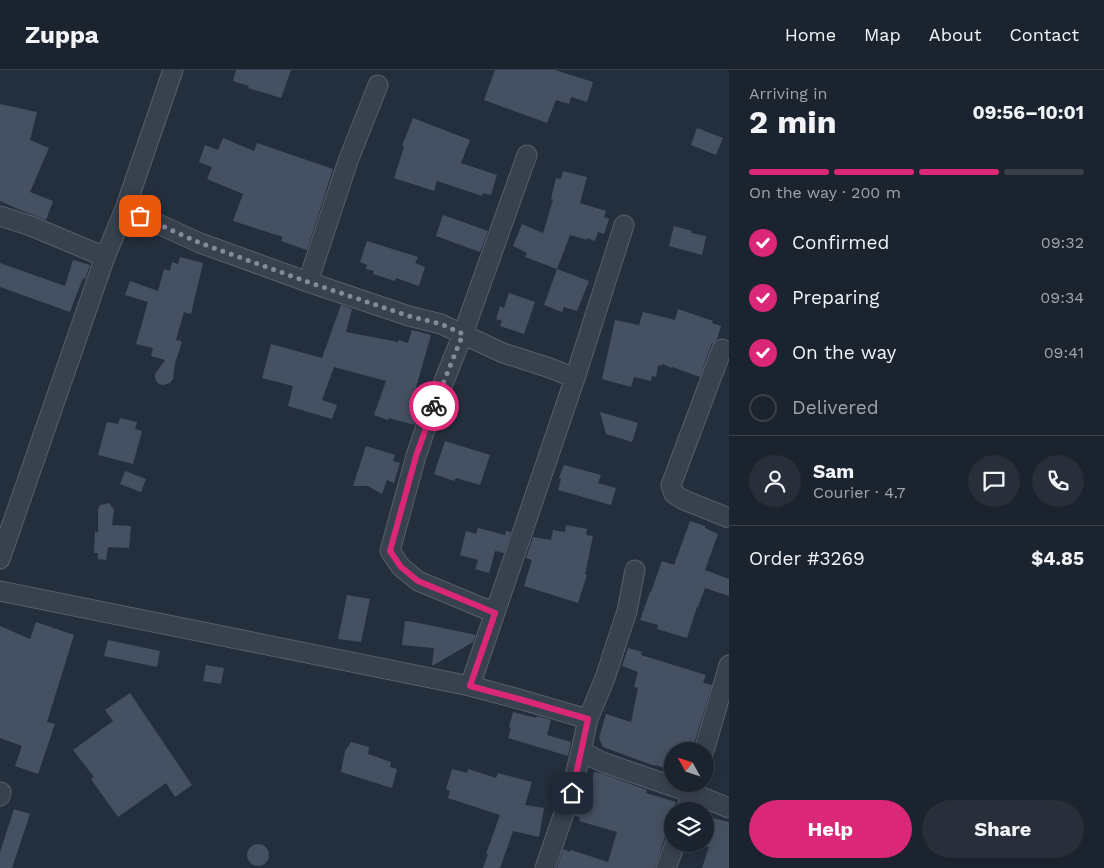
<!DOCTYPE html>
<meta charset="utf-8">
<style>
body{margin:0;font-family:"Work Sans",sans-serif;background:#282f3a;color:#f1f3f6;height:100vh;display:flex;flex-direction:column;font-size:19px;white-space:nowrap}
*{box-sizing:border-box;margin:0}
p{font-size:16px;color:#a0a4aa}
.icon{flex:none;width:28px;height:28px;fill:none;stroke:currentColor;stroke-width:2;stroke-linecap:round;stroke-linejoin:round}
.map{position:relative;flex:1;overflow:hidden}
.drawer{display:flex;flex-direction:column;background:#1b232e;width:375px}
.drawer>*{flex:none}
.needle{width:32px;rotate:310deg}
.controls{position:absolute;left:664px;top:672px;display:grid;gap:10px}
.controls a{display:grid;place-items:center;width:50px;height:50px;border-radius:50%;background:#1b232e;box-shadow:0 2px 12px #0003,0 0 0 1px #39404a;font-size:25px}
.pin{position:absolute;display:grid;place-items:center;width:42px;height:42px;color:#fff;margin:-21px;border-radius:10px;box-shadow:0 2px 8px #0006}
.courier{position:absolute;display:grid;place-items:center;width:50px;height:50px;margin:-25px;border:4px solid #db2777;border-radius:50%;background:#fff;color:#222;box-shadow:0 1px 6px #0007}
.overview em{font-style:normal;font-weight:700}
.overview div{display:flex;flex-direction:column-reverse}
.overview{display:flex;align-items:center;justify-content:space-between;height:85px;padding:0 20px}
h1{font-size:32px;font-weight:700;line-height:38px}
.bar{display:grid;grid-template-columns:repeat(4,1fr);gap:8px 5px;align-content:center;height:60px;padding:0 20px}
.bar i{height:6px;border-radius:4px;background:#39404a}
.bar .active{background:#db2777}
.bar p{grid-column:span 4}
.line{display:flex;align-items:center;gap:12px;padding:0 20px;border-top:1px solid #39404a}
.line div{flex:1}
.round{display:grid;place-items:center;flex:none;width:52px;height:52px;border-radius:26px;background:#282f3a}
ol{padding:0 20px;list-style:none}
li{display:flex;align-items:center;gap:15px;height:55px}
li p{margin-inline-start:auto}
li .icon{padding:5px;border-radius:50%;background:#db2777;color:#fff;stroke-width:4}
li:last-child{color:#a0a4aa}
li i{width:28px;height:28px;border:2px solid #39404a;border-radius:50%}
.primary-button{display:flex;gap:10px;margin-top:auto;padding:10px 20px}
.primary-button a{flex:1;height:58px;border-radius:30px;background:#db2777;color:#fff;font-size:20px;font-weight:700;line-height:58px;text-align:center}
.primary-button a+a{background:#282f3a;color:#f1f3f6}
header{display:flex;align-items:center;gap:30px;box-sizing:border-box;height:70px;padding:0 25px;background:#1b232e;border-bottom:1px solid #39404a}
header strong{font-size:24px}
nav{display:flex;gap:28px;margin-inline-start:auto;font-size:18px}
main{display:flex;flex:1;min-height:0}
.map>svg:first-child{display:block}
.building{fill:#455162}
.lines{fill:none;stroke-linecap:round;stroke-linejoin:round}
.minor-casing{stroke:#565f6c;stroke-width:21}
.minor{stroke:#38414e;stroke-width:19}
.done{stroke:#828b98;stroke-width:5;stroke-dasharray:0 9}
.route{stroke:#db2777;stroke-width:6}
</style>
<header>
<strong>Zuppa</strong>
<nav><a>Home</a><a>Map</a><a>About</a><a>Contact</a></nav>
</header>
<main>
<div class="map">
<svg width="729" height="798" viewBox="0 0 729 798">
<rect width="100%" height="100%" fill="#242f3e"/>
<path class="building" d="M236,0h55l-10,28 -33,-10 1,-2 -16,-5z
M495,0h60l38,12 -6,20 -16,-5 -2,7 -13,-4 -9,23 -63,-23z
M0,34l37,8 -7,28 19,8 -19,44 23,9 -7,19 -26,-10 -20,-9z
M413,48l57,22 -9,23 36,12 -6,20 -8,-2 -1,3 -45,-15 -3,10 -40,-13 10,-31 -2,-1z
M697,58l26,10 -7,17 -25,-10z
M223,68l31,13 3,-8 76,26 -26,81 -26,-9 2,-4 -50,-16 10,-27 -36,-15 5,-12 -13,-5 6,-17 13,5z
M563,101l24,6 -7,26 26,8 -2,6 5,2 -5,15 -6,-2 -3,9 -8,-3v2l-17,-5 -13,34 -32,-12 2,-4 -14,-7 9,-22 21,9 10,-33 -2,-1 5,-21 5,1z
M443,145l45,16 -8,21 -44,-16z
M674,156l18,5 -1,2 15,3 -4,19 -33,-9z
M367,171l51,16 -3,6 10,4 -6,19 -23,-8 -1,3 -22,-7 1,-3 -8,-2 1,-4 -7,-3z
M180,187l23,6 -12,51 -7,-2 -8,28 2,1 2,-3 -1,3 3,1 -7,21 -2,16 -3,4 -7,2 -4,-1 -3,-3 -1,-4v-3l10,-14 -14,-4 2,-8 -17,-4 12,-42 -23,-7 5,-14 28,10 6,-22 6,2 2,-9 6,2z
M73,190l17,5 -5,14 -2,-1 -13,34 -70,-25v-24l65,23z
M557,199l32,12 -12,30 -13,-4 -2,5 -18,-7z
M509,223l26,9 -11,32 -24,-8 2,-5 -6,-2 4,-13 4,2z
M341,235l11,4 -6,23 52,10 1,-2 9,3 4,-13 19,5 -21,74 9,3 -4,13 -26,-7 -1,2 -14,-5 12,-34 -52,-14 -12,33 15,5 -5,14 -44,-13 5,-20 -31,-8 9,-34 51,14z
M678,239l35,12 -1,2 9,3 -4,13 -6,6 -11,32 -28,-10v1l-10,-4 -1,2 -3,-1 -2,12 -4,-1 -1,5 -17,-4 -3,10 -29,-8 13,-59 24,5 4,-13 32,8z
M600,342l38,11 -6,19 -26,-8z
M120,348l17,4 -2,7 7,2 -9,33 -35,-9 9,-33 11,2z
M445,371l45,14 -10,30 -24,-7 -2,3 -20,-7z
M366,376l29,9 -2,6 7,2 -6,20 -7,-3 -5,14 -14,-8h-15z
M564,395l37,10 -3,8 18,5 -5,17 -53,-15 3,-11 -2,-1z
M125,401l21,8 -5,13 -21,-8z
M109,433l5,7 -2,15 19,1 -2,22 -21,-1 -2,13 -8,-1v-6h-4l1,-22 3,2v-23l2,-5z
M690,451l15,5v2l13,6 -13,36 24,9v17l-24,-8 -7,19h-1l-10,31 -30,-9 1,-4 -18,-5 10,-28h1l11,-31 12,4z
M566,455l21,4 -1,6 7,1 -8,38 2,1 -9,28 -54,-17 8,-26 -6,-2 7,-21 18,3 2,-10 12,2z
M478,458l27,7 1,-4 5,1 -7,21 -9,-2 -6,22 -14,-4 3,-9 -18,-5 6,-24 10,3z
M347,525l23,4 -9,43 -23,-3z
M405,551l9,1 62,13 -3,7 -41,24 2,-18 -32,-3z
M36,552l38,13 -27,87 8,2 -17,50 -23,-8 7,-20 -22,-8v-112l30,13z
M108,570l52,11 -3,16 -53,-11z
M628,578l14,4 -1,3 65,20 -3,8 9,2 -18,59h-2l-2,7h-18v19l-17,-5v1l-52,-19 -4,-9 7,-24 25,8 7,-34 -4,-1 4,-15 -16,-6z
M206,595l18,3 -3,16 -18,-3z
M130,623l62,92 -17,12 -9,-14 -48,34 -27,-38 3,-2 -21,-27 40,-29 -8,-11z
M513,642l23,6 1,-2 14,4 -4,15 24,7 -3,14 -60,-18 3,-10 -2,-1z
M351,672l18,5 -1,7 23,8 -1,5 7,2 -5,19 -51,-16 4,-21z
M452,699l15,4 1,-4 28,9 2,-5 34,9 -7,23 19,3 -5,29 -26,-6 -13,37h-17l5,-14h-2l14,-39 -52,-17 2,-7 -4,-2z
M594,702l9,2 44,16 -1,3 30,9 -21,66h-98l6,-19 7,3 1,-2 37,12 9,-30 -38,-11 1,-4 -5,-1 8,-25 7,2z
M14,739l16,5 -18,54h-12v-16z
M705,746l24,6v46h-27l7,-21 -4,-1z
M247 785a11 11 0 1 1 22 0a11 11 0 1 1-22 0Z"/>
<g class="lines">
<defs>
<path id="minor" d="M125,139l75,34 108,39 101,34 32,8 62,29 47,15 25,10
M0,146l31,10 74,31
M308,212l40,-121 30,-76
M722,279l-51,136 3,9 10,6 45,18
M0,489l105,-302 20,-48 48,-139
M0,521l470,95 49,13 69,20 -7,32 21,11 90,31 37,15
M495,543l-77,-32 -17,-14 -11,-16 26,-95 13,-38 34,-84 64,-179
M470,616l105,-308 49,-153
M588,649l17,-41 22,-67 8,-41
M704,681l25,-86
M0,726l1,-4
M686,741l8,-27
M545,798l26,-75 10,-42
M666,798l9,-24"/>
</defs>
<use href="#minor" class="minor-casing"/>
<use href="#minor" class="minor"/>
</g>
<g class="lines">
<path class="done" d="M140,146l60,27 108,39 101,34 32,8 22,10 -29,72"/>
<path class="route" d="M434,336l-18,50 -26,95 11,16 17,14 77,32 -25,73 49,13 69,20 -16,74"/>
</g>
</svg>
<div class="controls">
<a><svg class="needle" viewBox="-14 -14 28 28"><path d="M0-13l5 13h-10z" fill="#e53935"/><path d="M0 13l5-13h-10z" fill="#a0a4aa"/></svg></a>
<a><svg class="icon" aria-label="layers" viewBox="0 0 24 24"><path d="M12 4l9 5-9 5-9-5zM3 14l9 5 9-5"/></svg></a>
</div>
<div class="pin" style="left:140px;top:146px;background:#ea580c"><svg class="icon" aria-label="bag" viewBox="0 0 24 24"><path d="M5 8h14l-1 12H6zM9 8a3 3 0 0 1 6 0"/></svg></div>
<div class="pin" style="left:572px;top:723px;background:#1f2937"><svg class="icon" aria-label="home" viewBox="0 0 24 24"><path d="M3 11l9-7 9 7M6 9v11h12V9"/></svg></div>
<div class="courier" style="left:434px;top:336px"><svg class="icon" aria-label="bike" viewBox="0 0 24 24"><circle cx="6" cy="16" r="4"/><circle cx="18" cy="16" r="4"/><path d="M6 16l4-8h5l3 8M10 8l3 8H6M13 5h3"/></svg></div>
</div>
<section class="drawer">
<div class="overview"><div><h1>2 min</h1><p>Arriving in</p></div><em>09:56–10:01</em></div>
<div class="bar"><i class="active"></i><i class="active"></i><i class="active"></i><i></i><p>On the way · 200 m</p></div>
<ol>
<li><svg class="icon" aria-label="check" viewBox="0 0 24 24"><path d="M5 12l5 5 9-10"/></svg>Confirmed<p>09:32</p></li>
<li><svg class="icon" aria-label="check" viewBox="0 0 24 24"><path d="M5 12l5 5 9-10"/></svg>Preparing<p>09:34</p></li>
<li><svg class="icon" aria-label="check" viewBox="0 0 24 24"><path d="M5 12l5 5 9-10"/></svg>On the way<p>09:41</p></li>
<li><i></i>Delivered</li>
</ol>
<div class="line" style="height:90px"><a class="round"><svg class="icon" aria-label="person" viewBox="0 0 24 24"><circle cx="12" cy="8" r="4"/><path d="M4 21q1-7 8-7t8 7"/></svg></a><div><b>Sam</b><p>Courier · 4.7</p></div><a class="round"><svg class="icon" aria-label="chat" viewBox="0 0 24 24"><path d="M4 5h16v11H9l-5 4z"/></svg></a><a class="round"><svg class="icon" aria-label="phone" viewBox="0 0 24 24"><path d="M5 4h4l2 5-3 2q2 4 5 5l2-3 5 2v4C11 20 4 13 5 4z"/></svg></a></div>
<div class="line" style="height:65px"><div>Order #3269</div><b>$4.85</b></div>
<div class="primary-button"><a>Help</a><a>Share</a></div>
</section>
</main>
